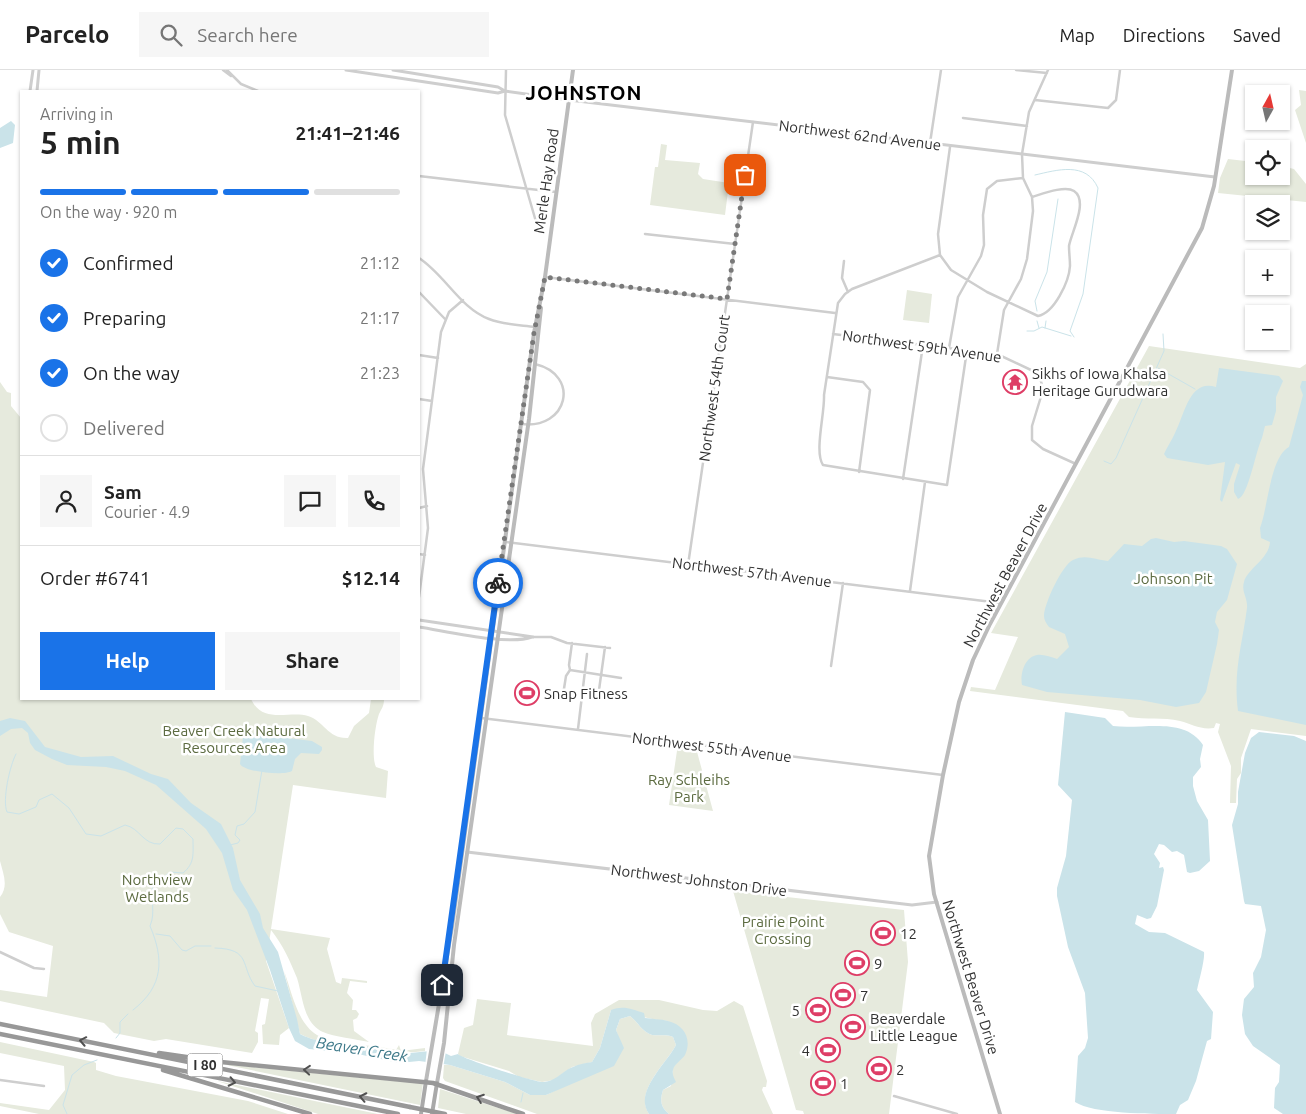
<!DOCTYPE html>
<meta charset="utf-8">
<style>
body{margin:0;font-family:Ubuntu,sans-serif;background:#f6f6f6;color:#222;height:100vh;display:flex;flex-direction:column;font-size:19px;white-space:nowrap}
*{box-sizing:border-box;margin:0}
p{font-size:16px;color:#767676}
.icon{flex:none;width:28px;height:28px;fill:none;stroke:currentColor;stroke-width:2;stroke-linecap:round;stroke-linejoin:round}
.map{position:relative;flex:1;overflow:hidden}
.details{position:absolute;left:20px;top:20px;width:400px;height:610px;display:flex;flex-direction:column;background:#fff;border-radius:0px;box-shadow:0 1px 4px #0004}
.details>*{flex:none}
.needle{width:32px;rotate:8deg}
.buttons{position:absolute;left:1245px;top:15px;display:grid;gap:10px}
.buttons a{display:grid;place-items:center;width:45px;height:45px;border-radius:0px;background:#fff;box-shadow:0 1px 4px #0004;font-size:25px}
.pin{position:absolute;display:grid;place-items:center;width:42px;height:42px;color:#fff;margin:-21px;border-radius:10px;box-shadow:0 2px 8px #0006}
.courier{position:absolute;display:grid;place-items:center;width:50px;height:50px;margin:-25px;border:4px solid #1a73e8;border-radius:50%;background:#fff;color:#222;box-shadow:0 1px 6px #0007}
.headline em{font-style:normal;font-weight:700}
.headline div{display:flex;flex-direction:column-reverse}
.headline{display:flex;align-items:center;justify-content:space-between;height:85px;padding:0 20px}
h1{font-size:32px;font-weight:700;line-height:38px}
.bar{display:grid;grid-template-columns:repeat(4,1fr);gap:8px 5px;align-content:center;height:60px;padding:0 20px}
.bar i{height:6px;border-radius:4px;background:#e0e0e0}
.bar .current{background:#1a73e8}
.bar p{grid-column:span 4}
.line{display:flex;align-items:center;gap:12px;padding:0 20px;border-top:1px solid #e0e0e0}
.line div{flex:1}
.round{display:grid;place-items:center;flex:none;width:52px;height:52px;border-radius:0px;background:#f6f6f6}
ol{padding:0 20px;list-style:none}
li{display:flex;align-items:center;gap:15px;height:55px}
li p{margin-inline-start:auto}
li .icon{padding:5px;border-radius:50%;background:#1a73e8;color:#fff;stroke-width:4}
li:last-child{color:#767676}
li i{width:28px;height:28px;border:2px solid #e0e0e0;border-radius:50%}
.cta{display:flex;gap:10px;margin-top:auto;padding:10px 20px}
.cta a{flex:1;height:58px;border-radius:0px;background:#1a73e8;color:#fff;font-size:20px;font-weight:700;line-height:58px;text-align:center}
.cta a+a{background:#f6f6f6;color:#222}
header{display:flex;align-items:center;gap:30px;box-sizing:border-box;height:70px;padding:0 25px;background:#fff;border-bottom:1px solid #e0e0e0}
header strong{font-size:24px}
nav{display:flex;gap:28px;margin-inline-start:auto;font-size:18px}
.search{width:350px;height:45px;background:#f6f6f6;display:flex;align-items:center;gap:12px;box-sizing:border-box;padding:0 18px;border-radius:0px;color:#767676;font-size:19px}
.map>svg:first-child{display:block}
.green{fill:#e6eadd}
.water{fill:#cae3e9}
.pier{fill:#fff}
.lines{fill:none;stroke-linecap:round;stroke-linejoin:round}
.stream{stroke:#cae3e9;stroke-width:1}
.minor{stroke:#cecece;stroke-width:2.5}
.tertiary{stroke:#cecece;stroke-width:3}
.secondary{stroke:#bbb;stroke-width:4}
.primary{stroke:#a9a9a9;stroke-width:4}
.motorway{stroke:#989898;stroke-width:4.5}
.motorway-bridge{stroke:#989898;stroke-width:4.5}
.oneway{stroke:#505050}
.done{stroke:#797979;stroke-width:5;stroke-dasharray:0 9}
.route{stroke:#1a73e8;stroke-width:6}
.labels{text-anchor:middle;dominant-baseline:central;stroke-width:5;stroke-linejoin:round;paint-order:stroke}
.shield{fill:#fff;stroke:#6f6f6f;stroke-width:1}
.shield-label{font-size:14px;font-weight:bold;fill:#313131}
.street-label{font-size:15px;fill:#313131;stroke:#fff}
.poi-label{font-size:15px;fill:#313131;stroke:#fff;text-anchor:start}
.park-label{font-size:15px;fill:#5c6b40;stroke:#fff}
.water-label{font-size:16px;font-style:italic;fill:#3f7a8a;stroke:#fff}
.district-label{font-size:20px;font-weight:bold;letter-spacing:1px;fill:#000;stroke:#fff}
</style>
<header>
<strong>Parcelo</strong>
<div class="search"><svg class="icon" aria-label="search" viewBox="0 0 24 24"><circle cx="10" cy="10" r="6"/><path d="M15 15l6 6"/></svg>Search here</div>
<nav><a>Map</a><a>Directions</a><a>Saved</a></nav>
</header>
<div class="map">
<svg width="1306" height="1044" viewBox="0 0 1306 1044">
<rect width="100%" height="100%" fill="#fff"/>
<path class="green" d="M1299,20l7,1v52l-11,-33 6,-5z
M661,74l6,1 -2,15 35,3 -2,11 5,5 26,4 -4,32 -75,-10 5,-38h3z
M1228,89l26,3v14h27v-10l13,3 12,15v18l-88,-9 2,-15z
M907,220l25,4 -3,29 -26,-3z
M1149,276l151,22 6,-4v372l-55,-7 -10,29v15l-4,6 -1,24h-6l1,-37 -13,-34 2,-8 -4,-1 -2,5c-14,2 -22,-4 -34,-7 -17,-4 -34,-1 -51,-4l-6,-6 -153,-20 1,-4 24,3 23,-53 -27,-4z
M0,312l7,10 4,1v13l10,12v281h230c12,26 39,11 57,17 16,5 20,23 40,22l6,-12 15,-13 2,-14h13c0,7 -2,9 -5,15 -4,11 -8,43 -3,53l12,4 -2,27 -93,-13 -22,144 59,9 -3,11 9,33 5,2 1,-6 25,3v2l-17,-2 -3,12 6,7 -1,10h4l3,4 -2,4 -4,2 1,11 15,11c-13,-3 -35,-5 -46,-10 -20,-9 -20,-35 -26,-54 -7,-17 -14,-33 -26,-48l-5,31 23,67 -9,7 -1,10 -16,-1 -1,-19 3,-1 4,-25 -8,-1 -6,33 3,2v9l-6,11 -86,-14 -12,2 -40,-8 -10,-10 -104,-22v-11l47,7 6,-51 -44,-14 -9,-18v-17c9,-11 3,-24 0,-36z
M678,674l18,4 17,63 -44,-6z
M733,821l171,19 4,52 -19,152h-85l-1,-3 -7,-1z
M284,901c8,21 13,52 33,64 13,9 60,10 79,15l3,-5 2,6 24,-3v3c-28,4 -39,-2 -65,-5 -21,-3 -41,-2 -60,-12z
M477,929l34,4 -4,32 86,11 -2,-23 4,-9 24,-14h40l44,10 14,1 17,-10 9,5 24,75 -1,6h-3l-1,3 11,24h-104c-9,-8 -9,-14 -6,-24l8,-4 2,-19 11,-12 -16,-34 -11,-1 -46,-10 -11,38 -8,14 -20,5 -18,13 -12,2 -23,-5 -10,-6 -49,-15 -2,-2 6,-26 9,-3z
M630,946c8,6 12,16 22,19 7,1 14,-1 21,2l3,8c-10,19 -42,46 -27,69h-112l-92,-33 -2,-3 1,-13h6l55,17 25,13h16l27,-13 46,-43 -3,-9 4,-11z
M0,972l94,20 2,1v7l20,6 132,25 40,13h-249l-39,-8v-3l49,7 16,-20 -1,-24 -64,-13z
M222,994l173,17 28,2 -3,22z
M217,1011l161,33h-60z
M440,1019l77,25h-51l-28,-6z"/>
<path class="water" d="M11,51l4,4 -2,18 -13,5v-20z
M1219,298l60,8 4,5 -7,16v14l-4,14 -7,1 -3,12c-6,12 -14,59 -24,61l-4,-7v-8l6,-19 -4,-2 -14,39 -2,-2 5,-38 -17,3 -41,-7 -3,-4c3,-7 8,-14 11,-21 10,-19 14,-54 41,-46z
M1302,311h4v344l-68,-14c-5,-40 4,-65 9,-103 1,-10 -6,-16 -3,-26 3,-13 25,-23 26,-40l-9,-4 -1,-10c8,-20 10,-71 29,-81l14,-52 -3,-8z
M1156,468l18,4 10,-1 37,5 6,3 10,15 -10,36 -10,12 -2,10 4,8 -2,14 -11,48 -7,11 -23,4 -36,-7 -93,-8 -25,-7c-2,-10 2,-28 15,-30 6,-1 14,2 20,4l12,-12 -4,-13 -16,-7c-3,-4 -5,-7 -5,-11 0,-12 18,-51 29,-56 13,-6 22,0 35,1l16,-17 18,2 9,-7z
M1065,642l40,6 8,8c30,4 71,-10 90,19l-3,14 1,8 -8,10v9l4,15 11,19 2,41 -11,10 -9,2 -3,-1 -3,-17 -7,-4 -5,1 -8,-7 -5,-1 -5,10 6,9 -1,5 4,-1 1,3 -7,36 -6,12 -4,1 -10,-4 -2,9 14,8 16,1 39,19c1,8 -5,28 -7,38l16,22 -2,27 -4,2 -11,40 -8,19 -8,5 -4,9c-25,0 -83,0 -101,-12l3,-46 7,-8 3,-10 -3,-45 -17,-46 -11,-51v-8l9,-32 6,-56 -14,-15z
M10,648l15,3 20,26 36,10 32,-1 38,18 17,5 23,24 30,21 12,24 7,32 20,34 3,14 15,24 19,67 3,15c21,11 44,9 68,13 10,1 20,5 30,6 17,2 37,-7 53,3l7,-2c5,5 76,28 84,28 14,0 20,-11 31,-15 6,-3 13,-4 19,-5l8,-14 11,-38c12,-5 21,-1 33,3l1,5c7,1 16,1 23,3 17,4 24,19 17,34 -3,5 -11,9 -12,15 -1,5 1,8 3,12l-13,8c-3,10 -3,16 6,24h-20c-16,-22 18,-51 27,-69l-3,-8c-7,-3 -13,-1 -21,-2 -10,-3 -14,-13 -22,-19l-10,3 -4,11 8,18 -10,18 -68,29h-16l-25,-13 -55,-17 -31,-4 -20,2 -41,-9 -49,-5 -14,-8 -6,-13 -19,-58 -23,-60 -14,-20 -11,-37 -16,-24 -50,-44 -31,-14 -19,-4 -39,-2 -15,-6 -17,-9 -5,-7 -2,-10 -6,-5 -11,1 -11,7v-15z
M1259,662l35,4 12,5v373h-23l-9,-6 1,-20 4,-6 1,-17 -27,-19 -8,-12 -3,-19 2,-16 10,-12 -1,-14 8,-16 5,-27 -5,-24 -16,-2 -1,-3 -12,-76 6,-21v-12l7,-39 6,-15z
M247,663l65,8 10,6v3l-3,4 -18,-1 -6,6 -3,12c-8,5 -48,1 -52,-7l3,-27z"/>
<path class="pier" d="M427,979l19,2 -3,17 -18,-2z"/>
<g class="lines">
<path class="stream" d="M1035,105c22,-5 51,-14 63,13l-15,106 -13,37 4,6
M1037,241l-2,-10 12,-29 11,-73
M1037,251l2,7
M1045,258l1,-7
M1027,261h7l8,-4 29,9
M1158,298l37,21
M1104,391l7,3 5,-6 48,-107 -1,-17
M16,684c-6,11 -14,46 -9,58l12,2 17,-7 3,-7 13,-6 17,14 17,26 15,2 24,-11c15,3 18,20 35,19l16,-16 7,1 10,10c0,15 2,24 -10,34l-13,-1 -17,13c-3,15 3,27 -3,41 14,33 14,60 -17,84
M230,775l8,-2 2,-3 -5,-5 2,-9 7,-2 11,-12 7,-42
M156,864l14,2 12,14 4,1 9,-5h16
M215,878c37,1 25,18 40,38l23,5
M116,968l4,-5v-11l8,-8
M521,1032l2,-9
M67,1044l-4,-9 9,-30 12,-10 13,-5"/>
<path class="minor" d="M223,0l8,6
M227,0l14,14 17,7
M506,0l-1,45 34,117
M1016,0l31,3
M1035,30l73,8 8,-8 4,-30
M963,48l64,8
M930,73l11,-73
M950,77l-12,87 2,21 11,15 36,22 51,24c16,-3 31,-34 32,-50 0,-7 -1,-13 -1,-20 2,-13 20,-45 5,-55 -9,-6 -32,3 -42,6
M419,106l137,16
M645,164l90,10
M940,185l-88,34 -7,5 -7,9 -14,92c1,18 -10,57 -1,70l124,20 20,-135
M419,188c26,17 41,50 70,61 15,6 31,6 46,8
M844,191l-2,17 6,14
M545,207l290,36
M419,222l26,27
M833,264l164,20 34,16 9,7 3,13 -11,36v14l11,9 33,15
M949,278l9,-51 23,-41 3,-11 -1,-30 4,-26 10,-8 26,-3
M997,284l7,-44 17,-31 6,-20 6,-48 -1,-14 -9,-19 -1,-24 7,-42 19,-42
M419,285l19,3
M827,307l36,5 7,8 -11,82
M419,329l13,2
M521,354c47,6 60,-49 14,-60
M903,409l20,-134
M419,438l8,-2
M506,472l494,61
M419,484l6,1
M688,495l65,-443
M910,521l15,-109
M419,527l9,-69 -5,-59 18,-137 8,-20 14,-12
M533,567h18l16,6 43,5
M831,596l12,-83
M570,600l51,8
M599,620l6,-43
M563,625l3,-19 4,-6 -1,-5 3,-22
M481,648l462,57
M578,659l9,-75
M0,882l34,16 10,1
M0,1010l44,6
M894,1026l63,18"/>
<path class="tertiary" d="M346,0l152,23 7,-2
M393,0l105,17 7,4 64,9 646,77
M30,21l3,-21
M37,21l2,-21
M419,550l114,17
M419,557c27,4 89,19 113,10
M467,782l445,53 25,-3"/>
<path class="secondary" d="M426,1011l26,-154 68,-496 14,-98 11,-56 28,-207
M437,1013l7,-40 10,-98 75,-526 12,-111
M1000,1044l-66,-220 -5,-38 14,-81 16,-73 14,-42 17,-36 212,-396 12,-42 18,-116"/>
<path class="primary" d="M421,1044l5,-33
M432,1044l5,-31"/>
<path class="motorway" d="M0,954l410,83
M0,964l398,80
M159,983l62,9 212,21 90,31
M163,1000l147,44"/>
<path class="motorway-bridge" d="M410,1037l35,7"/>
</g>
<defs><path id="oneway-chevron" d="M-2-3.5L2.5 0L-2 3.5" fill="none" stroke-width="1.6" stroke-linecap="round" stroke-linejoin="round" transform="scale(1.25)"/></defs>
<g class="oneway">
<use href="#oneway-chevron" transform="translate(83 971) rotate(-169)"/>
<use href="#oneway-chevron" transform="translate(307 1000) rotate(-175)"/>
<use href="#oneway-chevron" transform="translate(232 1012) rotate(12)"/>
<use href="#oneway-chevron" transform="translate(363 1027) rotate(-168)"/>
<use href="#oneway-chevron" transform="translate(480 1028) rotate(-160)"/>
</g>
<g class="lines">
<path class="done" d="M498,513l36,-250 11,-56 182,22 18,-124"/>
<path class="route" d="M442,915l56,-402"/>
</g>
<defs>
<symbol id="temple-ring" viewBox="-11 -11 22 22"><circle r="9.5" fill="#fff" stroke="#de3d66" stroke-width="1.5"/><path d="M0-6L5-2H3V0L6.5 2.5H4V6H1.5V3h-3V6H-4V2.5H-6.5L-3 0V-2H-5Z" fill="#de3d66"/></symbol>
<symbol id="stadium-ring" viewBox="-11 -11 22 22"><circle r="9.5" fill="#fff" stroke="#de3d66" stroke-width="1.5"/><path d="M0-5a6.5 5 0 1 0 0 10a6.5 5 0 1 0 0-10ZM-3.5-1.8h7v3.6h-7Z" fill="#de3d66"/></symbol>
</defs>
<g fill-rule="evenodd">
<use href="#temple-ring" x="1001" y="298" width="28" height="28"/>
<use href="#stadium-ring" x="513" y="609" width="28" height="28"/>
<use href="#stadium-ring" x="869" y="849" width="28" height="28"/>
<use href="#stadium-ring" x="843" y="879" width="28" height="28"/>
<use href="#stadium-ring" x="829" y="911" width="28" height="28"/>
<use href="#stadium-ring" x="804" y="926" width="28" height="28"/>
<use href="#stadium-ring" x="839" y="943" width="28" height="28"/>
<use href="#stadium-ring" x="814" y="966" width="28" height="28"/>
<use href="#stadium-ring" x="865" y="985" width="28" height="28"/>
<use href="#stadium-ring" x="809" y="999" width="28" height="28"/>
</g>
<g class="labels">
<rect class="shield" x="187.5" y="983.5" width="35" height="23" rx="4"/>
<g class="shield-label">
<text x="205" y="995">I 80</text>
</g>
<g class="street-label">
<text transform="translate(860 65) rotate(7)">Northwest 62nd Avenue</text>
<text transform="translate(546 111) rotate(-82)">Merle Hay Road</text>
<text transform="translate(922 276) rotate(8)">Northwest 59th Avenue</text>
<text transform="translate(714 318) rotate(-82)">Northwest 54th Court</text>
<text transform="translate(752 502) rotate(7)">Northwest 57th Avenue</text>
<text transform="translate(1005 505) rotate(-62)">Northwest Beaver Drive</text>
<text transform="translate(712 677) rotate(7)">Northwest 55th Avenue</text>
<text transform="translate(699 810) rotate(7)">Northwest Johnston Drive</text>
<text transform="translate(971 907) rotate(73)">Northwest Beaver Drive</text>
</g>
<g class="poi-label">
<text x="1032" y="303">Sikhs of Iowa Khalsa<tspan x="1032" dy="17">Heritage Gurudwara</tspan></text>
<text x="544" y="623">Snap Fitness</text>
<text x="900" y="863">12</text>
<text x="874" y="893">9</text>
<text x="860" y="925">7</text>
<text x="800" y="940" text-anchor="end">5</text>
<text x="870" y="948">Beaverdale<tspan x="870" dy="17">Little League</tspan></text>
<text x="810" y="980" text-anchor="end">4</text>
<text x="896" y="999">2</text>
<text x="840" y="1013">1</text>
</g>
<g class="park-label">
<text x="1173" y="508">Johnson Pit</text>
<text x="234" y="660">Beaver Creek Natural<tspan x="234" dy="17">Resources Area</tspan></text>
<text x="689" y="709">Ray Schleihs<tspan x="689" dy="17">Park</tspan></text>
<text x="157" y="809">Northview<tspan x="157" dy="17">Wetlands</tspan></text>
<text x="783" y="851">Prairie Point<tspan x="783" dy="17">Crossing</tspan></text>
</g>
<g class="water-label">
<text transform="translate(362 979) rotate(9)">Beaver Creek</text>
</g>
<g class="district-label">
<text x="584" y="22">JOHNSTON</text>
</g>
</g>
</svg>
<div class="buttons">
<a><svg class="needle" viewBox="-14 -14 28 28"><path d="M0-13l5 13h-10z" fill="#e53935"/><path d="M0 13l5-13h-10z" fill="#767676"/></svg></a>
<a><svg class="icon" aria-label="locate" viewBox="0 0 24 24"><circle cx="12" cy="12" r="6"/><path d="M12 2v4M12 18v4M2 12h4M18 12h4"/></svg></a>
<a><svg class="icon" aria-label="layers" viewBox="0 0 24 24"><path d="M12 4l9 5-9 5-9-5zM3 14l9 5 9-5"/></svg></a>
<a>+</a>
<a>−</a>
</div>
<div class="pin" style="left:745px;top:105px;background:#ea580c"><svg class="icon" aria-label="bag" viewBox="0 0 24 24"><path d="M5 8h14l-1 12H6zM9 8a3 3 0 0 1 6 0"/></svg></div>
<div class="pin" style="left:442px;top:915px;background:#1f2937"><svg class="icon" aria-label="home" viewBox="0 0 24 24"><path d="M3 11l9-7 9 7M6 9v11h12V9"/></svg></div>
<div class="courier" style="left:498px;top:513px"><svg class="icon" aria-label="bike" viewBox="0 0 24 24"><circle cx="6" cy="16" r="4"/><circle cx="18" cy="16" r="4"/><path d="M6 16l4-8h5l3 8M10 8l3 8H6M13 5h3"/></svg></div>
<section class="details">
<div class="headline"><div><h1>5 min</h1><p>Arriving in</p></div><em>21:41–21:46</em></div>
<div class="bar"><i class="current"></i><i class="current"></i><i class="current"></i><i></i><p>On the way · 920 m</p></div>
<ol>
<li><svg class="icon" aria-label="check" viewBox="0 0 24 24"><path d="M5 12l5 5 9-10"/></svg>Confirmed<p>21:12</p></li>
<li><svg class="icon" aria-label="check" viewBox="0 0 24 24"><path d="M5 12l5 5 9-10"/></svg>Preparing<p>21:17</p></li>
<li><svg class="icon" aria-label="check" viewBox="0 0 24 24"><path d="M5 12l5 5 9-10"/></svg>On the way<p>21:23</p></li>
<li><i></i>Delivered</li>
</ol>
<div class="line" style="height:90px"><a class="round"><svg class="icon" aria-label="person" viewBox="0 0 24 24"><circle cx="12" cy="8" r="4"/><path d="M4 21q1-7 8-7t8 7"/></svg></a><div><b>Sam</b><p>Courier · 4.9</p></div><a class="round"><svg class="icon" aria-label="chat" viewBox="0 0 24 24"><path d="M4 5h16v11H9l-5 4z"/></svg></a><a class="round"><svg class="icon" aria-label="phone" viewBox="0 0 24 24"><path d="M5 4h4l2 5-3 2q2 4 5 5l2-3 5 2v4C11 20 4 13 5 4z"/></svg></a></div>
<div class="line" style="height:65px"><div>Order #6741</div><b>$12.14</b></div>
<div class="cta"><a>Help</a><a>Share</a></div>
</section>
</div>
